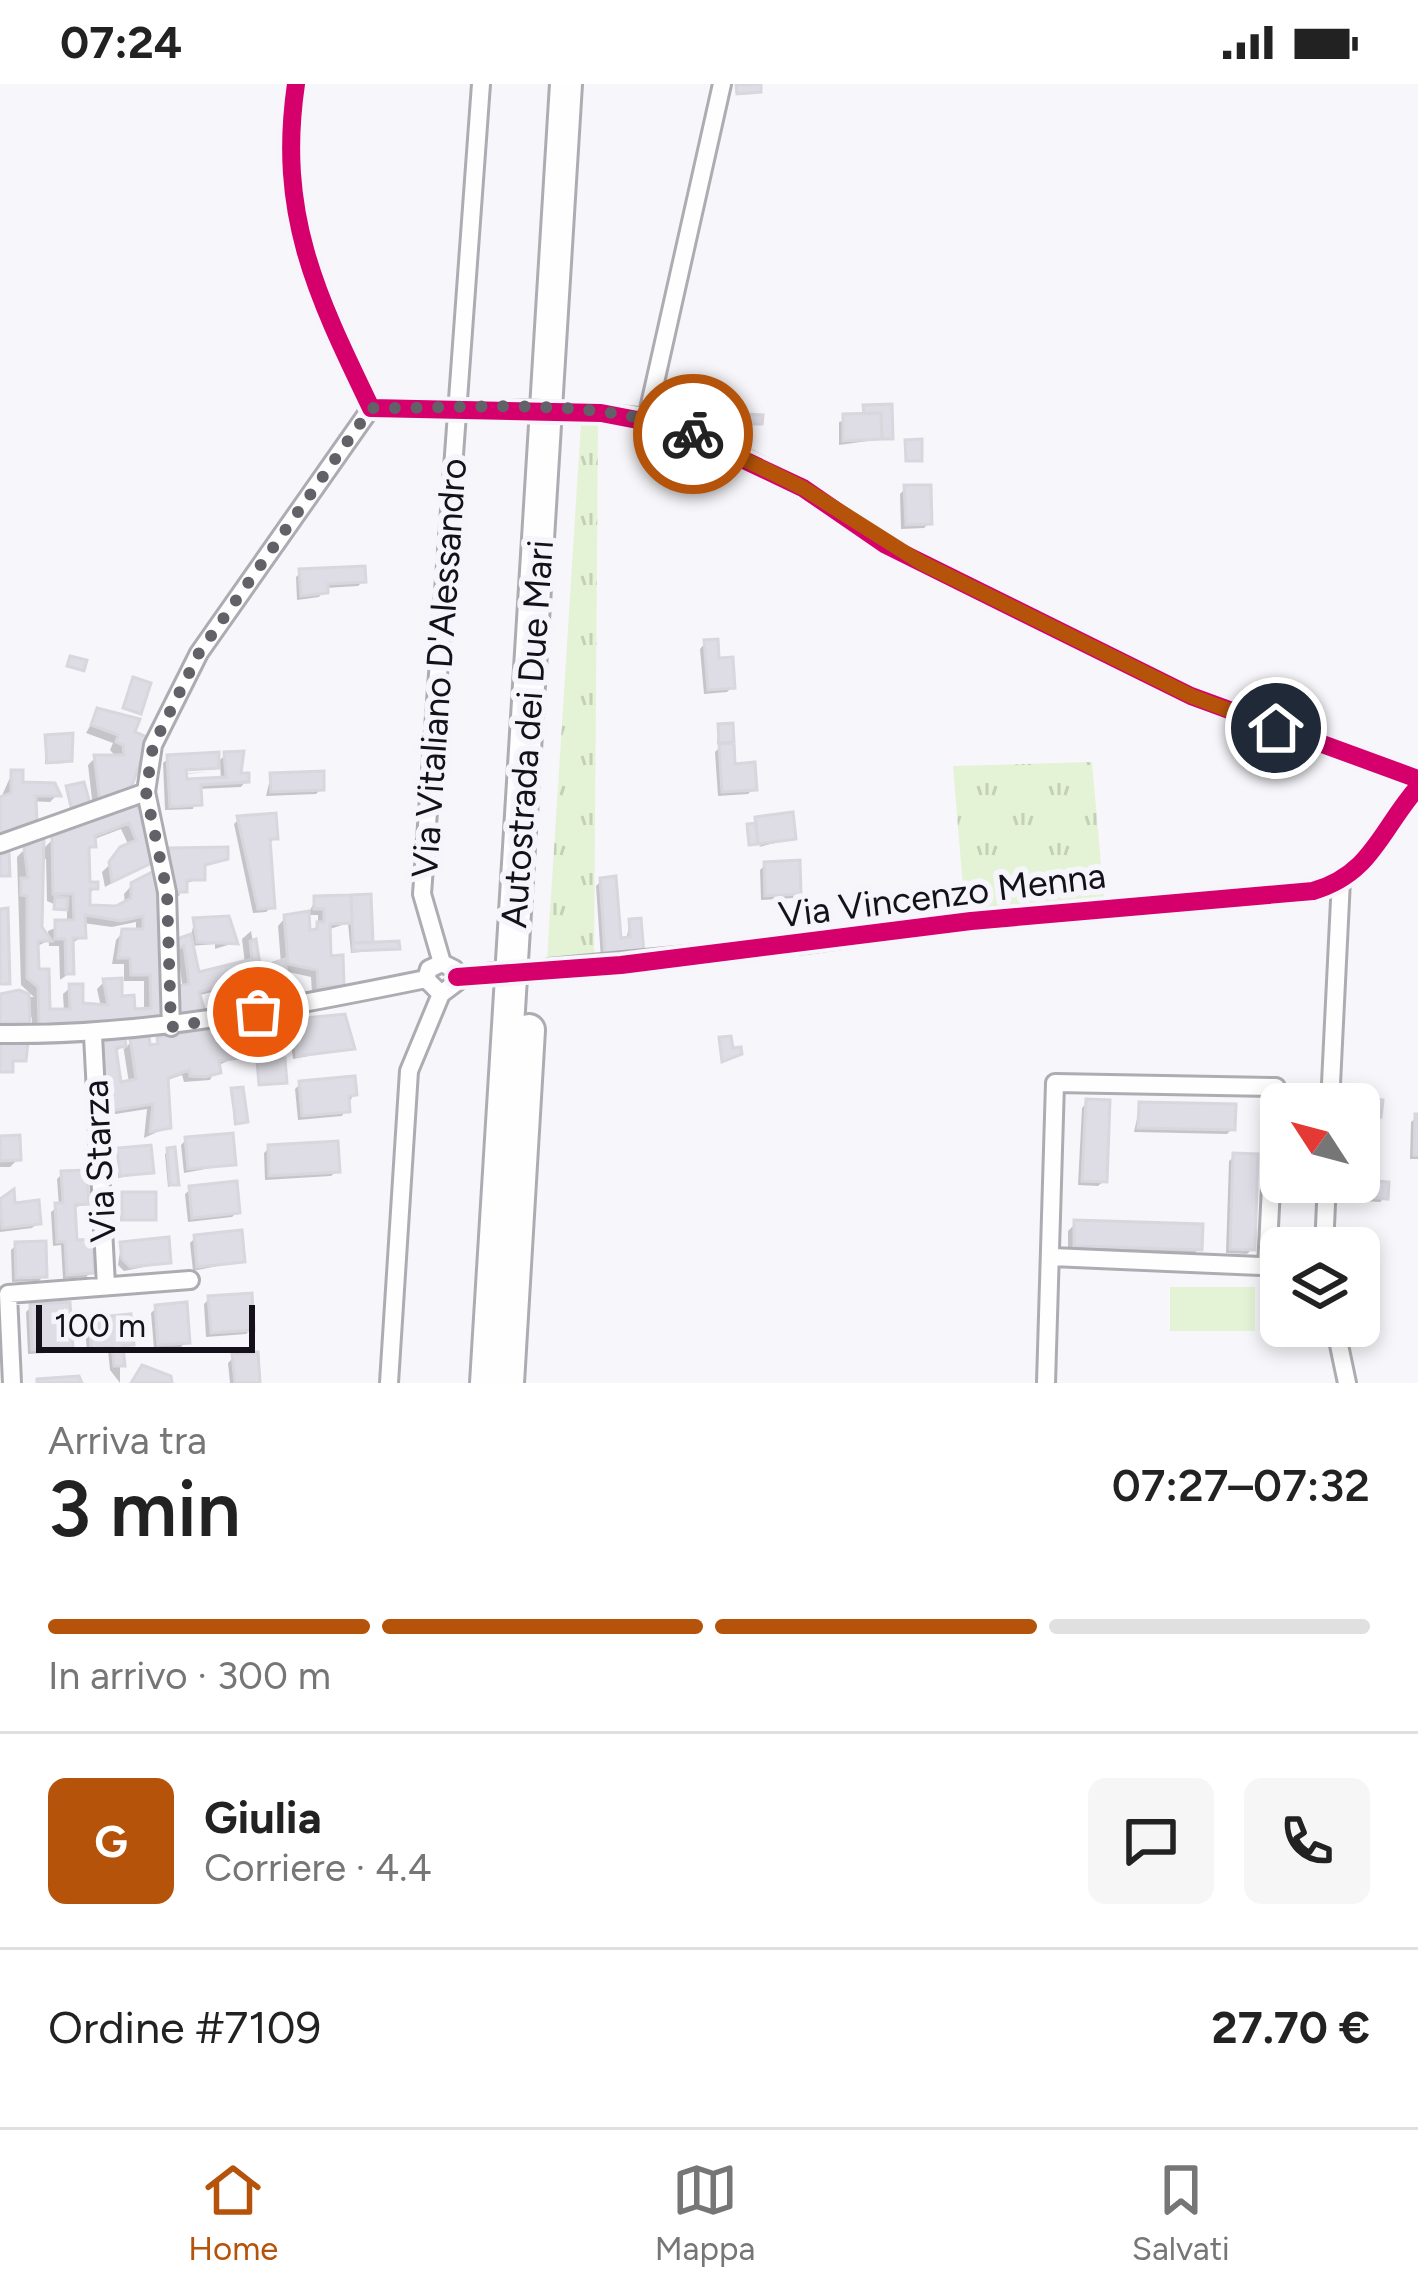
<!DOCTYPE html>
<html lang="it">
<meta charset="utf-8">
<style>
body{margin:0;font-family:Figtree,sans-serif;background:#f6f6f6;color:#222;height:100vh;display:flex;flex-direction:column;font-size:45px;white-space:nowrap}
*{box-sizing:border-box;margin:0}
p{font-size:39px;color:#767676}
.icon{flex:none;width:66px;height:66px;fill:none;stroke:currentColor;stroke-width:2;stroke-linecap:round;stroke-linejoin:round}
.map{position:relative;height:1299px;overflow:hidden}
.side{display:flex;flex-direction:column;background:#fff;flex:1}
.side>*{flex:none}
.needle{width:78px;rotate:306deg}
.controls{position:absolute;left:1260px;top:999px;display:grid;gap:24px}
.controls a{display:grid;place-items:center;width:120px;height:120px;border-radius:18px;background:#fff;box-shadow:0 6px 18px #0003;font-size:60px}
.scale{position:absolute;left:36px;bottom:30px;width:219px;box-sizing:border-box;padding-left:12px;border:6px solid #14111a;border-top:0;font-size:33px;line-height:42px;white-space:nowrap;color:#14111a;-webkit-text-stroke:9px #f6f5fb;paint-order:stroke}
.pin{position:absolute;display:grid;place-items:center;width:102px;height:102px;color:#fff;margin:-51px;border:6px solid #fff;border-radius:50%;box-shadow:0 3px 12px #0007}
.courier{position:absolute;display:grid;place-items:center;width:120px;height:120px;margin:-60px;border:9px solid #b45309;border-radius:50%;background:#fff;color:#222;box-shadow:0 3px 15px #0007}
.head em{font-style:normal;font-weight:600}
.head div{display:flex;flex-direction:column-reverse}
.head{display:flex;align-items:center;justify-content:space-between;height:204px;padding:0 48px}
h1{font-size:78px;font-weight:600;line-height:90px}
.bar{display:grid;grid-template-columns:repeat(4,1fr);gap:18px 12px;align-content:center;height:144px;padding:0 48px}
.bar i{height:15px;border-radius:9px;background:#e0e0e0}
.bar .current{background:#b45309}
.bar p{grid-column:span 4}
.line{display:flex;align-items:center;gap:30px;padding:0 48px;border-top:3px solid #e0e0e0}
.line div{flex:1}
.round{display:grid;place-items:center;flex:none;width:126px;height:126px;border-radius:18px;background:#f6f6f6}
.status{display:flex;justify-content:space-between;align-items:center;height:84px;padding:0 60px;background:#fff;direction:ltr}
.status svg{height:33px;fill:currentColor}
.tabs{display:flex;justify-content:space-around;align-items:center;height:168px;border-top:3px solid #e0e0e0;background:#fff;font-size:33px;color:#767676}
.tabs a{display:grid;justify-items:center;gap:6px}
.tabs .current{color:#b45309}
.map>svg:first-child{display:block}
.grass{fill:url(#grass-tufts)}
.park{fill:#e4f3d5}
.shadow{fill:#0003;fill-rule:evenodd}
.building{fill:#dedce4;stroke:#d9d7de;stroke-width:3}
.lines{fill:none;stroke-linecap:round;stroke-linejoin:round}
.minor-casing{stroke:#aeacb2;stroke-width:22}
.motorway-casing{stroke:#aeacb2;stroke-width:36}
.minor{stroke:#fefefe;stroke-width:16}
.motorway{stroke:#fefefe;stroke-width:30}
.minor-bridge-casing{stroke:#aeacb2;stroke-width:22;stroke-linecap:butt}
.minor-bridge{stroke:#fefefe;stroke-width:16}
.cycleway-casing{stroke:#f6f5fb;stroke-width:26}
.cycleway{stroke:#d6006c;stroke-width:18}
.done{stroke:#636168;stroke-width:12;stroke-dasharray:0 21.6}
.route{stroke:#b45309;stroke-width:15}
.labels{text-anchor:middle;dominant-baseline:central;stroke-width:12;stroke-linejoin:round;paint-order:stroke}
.street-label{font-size:36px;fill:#14111a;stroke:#f6f5fb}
</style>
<div class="status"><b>07:24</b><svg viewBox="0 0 49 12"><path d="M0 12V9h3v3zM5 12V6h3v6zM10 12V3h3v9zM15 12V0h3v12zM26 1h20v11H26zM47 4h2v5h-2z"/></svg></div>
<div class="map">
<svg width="1418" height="1299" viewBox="0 0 1418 1299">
<defs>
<pattern id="grass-tufts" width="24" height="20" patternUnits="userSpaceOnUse" patternTransform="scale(3)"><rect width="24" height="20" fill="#e4f3d5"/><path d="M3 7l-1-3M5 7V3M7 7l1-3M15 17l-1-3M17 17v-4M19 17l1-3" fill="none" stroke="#c3cfb6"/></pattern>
</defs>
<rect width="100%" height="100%" fill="#f7f6fa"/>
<path class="grass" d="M581,339l17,1 -4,536h-47z
M1092,678l12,137 -139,13 -12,-146z"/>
<path class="park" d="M1170,1203h85v44h-85z"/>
<path class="shadow" d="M864,323l26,31 -51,7v-23l23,-6z
M906,404l23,35 -5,5 -23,1 -1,-35z
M301,488l62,9 -5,5 -33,2 -6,9 -22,3 -1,-23z
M705,559l27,44 -5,5 -23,2 -4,-45z
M98,628l38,9 -9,69 -34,18 -5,-43 7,-7h22l-7,-8 3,-7 -27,-10z
M719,643l12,13 -6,6 7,21 22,21 -6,6 -30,2 -3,-44 8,-8h-6z
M46,653l23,23 -3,3 -21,1z
M226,670l20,27 -5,6 -43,2 -5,20 -28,1 -2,-47 6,-5 47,6zM220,679l1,17 -37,2 -1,-8 29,-2 -41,2v-6h44z
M12,689l8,11 37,11 -7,7 -50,-2z
M271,691l50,14 -5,5 -50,2z
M134,725l19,51 -48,27 -3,-15 27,-26 -8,-17 -29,11 -6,12 1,33 8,3 -8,8 1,11 29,2 8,-4 -1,-11 8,-9 22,-10 8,145 -130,12v-15l-10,10 -22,-2 1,-28h33l-13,-12 -4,-128 8,-8 16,2 12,-12zM40,775h6l1,42 20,9v13l-19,8 1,15h10l1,34 11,-8 -1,-28 13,-7v-14l29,4 24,-5v10h-13l-7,8 -4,24h12v17l-20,1 -7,7 4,18 -21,-2 -9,-18 -8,7 1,18h-17l-11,-40 -1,-25 13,-6 -9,-13zM119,897h25v31h-12l-12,-13z
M239,735l36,19 -5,5 2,64 -6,5 -13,1 -19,-89z
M756,735l37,19 -34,9 12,-12 -20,-10z
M171,767l54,7 -23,10v10l-18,6 -5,12h-13l-1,-39z
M765,781l33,28 -5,5 -32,2 -1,-30z
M601,797l17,60 8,-1 4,-18 11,30 -40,7 -5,-73z
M369,813l1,48 27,3 -46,5 -3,-30 -21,7 1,29 13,26 -8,8h-21l-1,-16 -27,-6 2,19 -8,7 -59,18 -7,-23 -28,7 -6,-47 -9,2 22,-17 3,-16 40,22 -19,6v-5l-25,2 7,30 48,-12 -3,-25 9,-8 9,51 21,-18 -3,-38 7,-8 23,-4 8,-15zM306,831h12v10l-11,11z
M294,938l57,26 -58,11 -4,-31z
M159,956l77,17 -19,9 -7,14 -26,2 -2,-7 -17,6 3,46 -24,11 3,-29 -44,7 -11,-63 31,-11 1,7 7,-7 17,9zM123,961l6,38 -10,2 -5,-31z
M300,1000l54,10 -12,22 -44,4 -3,-31z
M232,1007l13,30 -3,3 -8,1z
M1087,1018l17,79 -6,5 -20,-1 4,-77z
M1140,1021l92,24 -5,5 -93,-2z
M1417,1033l1,42h-8l1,-37z
M1359,1053l4,46 22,14 -5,5 -48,-3 2,-17h25z
M0,1055l18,20 -8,8h-10z
M186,1056l46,24 -48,9 -3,-28z
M269,1064l68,23 -6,5 -66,4 -1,-27z
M119,1067l32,21 -33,6z
M168,1067l8,33 -8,3 -3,-33z
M1235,1072l17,93 -5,5 -21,-1 3,-92z
M62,1090l24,29 -14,6 2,34 17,29 -5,5 -23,2 -2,-34 -8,1 -2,-34 8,-6 -2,-27z
M191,1105l46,23 -5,5 -44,5 -3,-28z
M12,1110l1,12 25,17 -6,5 -32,4v-29z
M123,1111l30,24 -33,2z
M1076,1139l123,25 -7,8 -124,-4v-21z
M195,1154l47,23 -49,10 -3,-28z
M16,1161l28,30 -5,6 -27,1 -1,-32z
M121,1161l47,17 -44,9 -6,-6z
M209,1215l42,30 -5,5 -40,3 -2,-33z
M31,1223l39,39 -5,6 -37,2 -2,-42z
M156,1224l31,33 -6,6 -27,2 -3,-36z
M90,1237l41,23 -11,6v33l-10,-13 -2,-20 -21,2 -2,-26z
M234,1273l23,26h-27l-2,-20z"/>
<path class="building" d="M761,0v8l-24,2 -1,-9z
M892,320l1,35h-11l-1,-26 -17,1 -1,-9z
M881,329l1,26 -39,2v-27z
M746,330l17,1 -1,9h-16z
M922,355v22h-16l-1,-21z
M904,401h27l1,39 -26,1z
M365,482l1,16 -38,2v9l-27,3 -2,-27z
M718,555l1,19 14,-1 2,31 -27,2 -4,-50z
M70,572l17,4 -3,11 -17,-5z
M133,593l18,6 -10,31 -18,-6z
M97,624l43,11 -5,13 14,6 -19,53 -30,12 -6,-48h30l-1,-10 -7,-3 2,-7 -27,-10z
M733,639l1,19 -15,1 -1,-19z
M73,649l-1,28 -25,2 -2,-28z
M734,659l1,21 20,-2 2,28 -35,2 -3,-48z
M244,667l-3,22h8v9l-48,3 1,20 -32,2 -3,-52 52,-3v16l-33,2 1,9 39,-2 -2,-25z
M11,686h12v12l32,1 6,13h-25l1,27 -37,14v-40l11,-4z
M324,687v19l-53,2 -1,-19z
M84,698l7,25 -19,4 -6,-25z
M134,721l7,5 15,51 -44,21 -3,-20 11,-15 16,-7 -7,-17 -34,13 1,11h-7l1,35h8v7h-8v16l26,1 15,-8v-15l25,-13 9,151 -126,5 -1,-39 -11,-9v-82l-6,-1v-17h7l-4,-31 20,-10 -2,90 10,14h-14l1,28h10l1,40h20l-1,-25h14v19l25,2 -5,-26 19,-1v18l12,-1 1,14 16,-1 -1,-33h-19l-1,-17h-12l4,-29h21v-13l-22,5 -36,-6 1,23h-13l1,36h-8l-1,-35h-10v-19h19l-1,-26h-20l-1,-58z
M793,728l3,27 -38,5 -3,-27z
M276,729l2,26h-8l5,69 -17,1 -21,-93z
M756,739l2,21 -9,1 -2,-21z
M228,763v12l-23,6v15h-18v12h-17l-1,-44z
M9,768l1,24h-10v-22z
M800,776l1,34 -36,2 -1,-34z
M616,792l5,62 9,-1 -1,-18 12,-1 3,35 -39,3 -5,-78z
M371,810l2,49h-20l-2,-48z
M351,811l1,28 -22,1 1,32 12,-1 1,31 -26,1 -1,-17 -29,-6 -4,-49 25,-4 1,19 7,-1v-7h7v-13h-10v-13z
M55,813l13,1 -1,12 -13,-1z
M8,824l2,76h-10v-75z
M229,832l9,28 -41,-2 -4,-24z
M191,850l8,38 53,-13 -2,-18 6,-2 6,39 15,-4 -4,-11 12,-4 4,32 -62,19 -7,-24 -21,6 6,19 -28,9v-40l2,6 10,-2 -5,-38 -8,3 -2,-9z
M399,857l1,8 -47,2v-8z
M19,906l10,4 1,29h-30v-29z
M345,930l10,35 -58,7 -4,-37z
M234,941l5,33 -20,3 2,12 -16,4 -15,-1 -1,-6 -21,8 3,50 -21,4 3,-28 -44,7 -10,-69 26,-4 1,8 -10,2 5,34 15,-3 -6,-40 19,-3 1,9 8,-1 -1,-7z
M731,952l2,12 8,-1 1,7 -20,8 -3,-25z
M0,955l28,3 -2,19h-13v11h-13z
M285,974l2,25 -28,2 -2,-24z
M355,992l2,19 -8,1 1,16 -48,4 -3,-35z
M243,1003l5,35 -12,2 -5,-36z
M1344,1011l39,5 -2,17 -22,-3v-10h-16z
M1086,1015l24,1 -3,82 -25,-1z
M1139,1018l97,2 -1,26 -97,-2z
M1415,1030h3v41h-4z
M233,1049l3,32 -48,4 -3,-32z
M1359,1050l11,1 -4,45 23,2 -1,17 -52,-5 1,-12h22z
M20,1051l1,25 -21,1v-25z
M338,1057l2,31 -71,4 -1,-31z
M151,1061l3,28 -34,3 -3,-28z
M175,1063l4,38h-9l-3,-37z
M1233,1069l25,1 -3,96 -25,-1z
M87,1086l2,34 -14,1 2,35 16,-1 1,34 -27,2 -2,-33h-8l-2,-39h8l-2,-32z
M237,1097l3,32 -48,5 -3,-32z
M14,1105l1,14 24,-3 2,24 -39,4 -2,-29z
M122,1108h34v28h-34z
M1074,1136l129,4 -1,26 -128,-4z
M242,1146l3,32 -48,5 -3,-32z
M169,1153l2,26 -41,4 -8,-8 -2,-17z
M46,1157l1,36 -31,1 -1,-36z
M252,1209l2,37 -43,3 -3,-37z
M70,1218l3,46 -41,2 -2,-46z
M187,1218l3,41 -32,2 -3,-40z
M131,1230l3,31 -11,1 2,20h-11l-2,-19 -21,2 -2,-31z
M258,1268l2,31h-25l-3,-29z
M142,1281l29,11 1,7h-41z
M79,1292l3,7h-45v-4z"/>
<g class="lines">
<defs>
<path id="minor" d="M296,0c-19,130 20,210 75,324l80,1
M477,327l44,-2
M601,329l46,5 75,28 81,42 83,57 305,151 227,83
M647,334l75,-334
M0,760l146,-52
M442,879l-20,-69 59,-810
M549,884l256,-24 166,-23 342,-30c59,-17 68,-62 105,-104
M457,893l38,-5
M171,943l-4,-135 -21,-100 7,-47 46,-92 172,-245
M0,950c146,2 283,-26 426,-55
M93,951l13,251
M1330,1020l11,-224
M1324,1164l3,-66
M1052,1173l229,10
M1335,1242l12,57
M12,1299l-4,-89 182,-14
M389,1299l20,-312 32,-77 16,-12 -3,-13 -12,-6 -13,6 -3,10 15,15
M1046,1299l9,-300 221,4 -9,180"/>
<path id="motorway" d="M486,1299l80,-1299
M508,1299l21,-353"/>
</defs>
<use href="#minor" class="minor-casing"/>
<use href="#motorway" class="motorway-casing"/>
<use href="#minor" class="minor"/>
<use href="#motorway" class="motorway"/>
<defs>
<path id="minor-bridge" d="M451,325l26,2
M521,325l80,4"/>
</defs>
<use href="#minor-bridge" class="minor-bridge-casing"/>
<use href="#minor-bridge" class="minor-bridge"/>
<defs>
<path id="cycleway" d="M296,0c-19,130 20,210 75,324l230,5 73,14 129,61 83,57 305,151 227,83
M457,893l164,-12 350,-44 342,-30c59,-17 68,-62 105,-104"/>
</defs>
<use href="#cycleway" class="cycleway-casing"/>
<use href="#cycleway" class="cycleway"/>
</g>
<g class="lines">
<path class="done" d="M258,928l-87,15 -4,-135 -21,-100 7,-46 46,-93 172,-245c103,1 225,-13 322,26"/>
<path class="route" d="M693,350l110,54 117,74 271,134 85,32"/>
</g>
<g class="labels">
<g class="street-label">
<text transform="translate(439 584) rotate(-86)">Via Vitaliano D'Alessandro</text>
<text transform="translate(527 650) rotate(-86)">Autostrada dei Due Mari</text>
<text transform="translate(942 811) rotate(-7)">Via Vincenzo Menna</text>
<text transform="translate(99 1077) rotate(-93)">Via Starza</text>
</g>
</g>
</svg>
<div class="controls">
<a><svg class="needle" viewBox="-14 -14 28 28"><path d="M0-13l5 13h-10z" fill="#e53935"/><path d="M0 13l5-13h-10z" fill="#767676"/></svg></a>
<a><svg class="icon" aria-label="layers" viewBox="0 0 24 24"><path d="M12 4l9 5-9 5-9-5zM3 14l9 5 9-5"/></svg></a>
</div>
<div class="scale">100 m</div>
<div class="pin" style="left:258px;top:928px;background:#ea580c"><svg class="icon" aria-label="bag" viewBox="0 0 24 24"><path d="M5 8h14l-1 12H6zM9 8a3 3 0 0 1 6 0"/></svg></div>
<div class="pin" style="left:1276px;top:644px;background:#1f2937"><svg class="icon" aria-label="home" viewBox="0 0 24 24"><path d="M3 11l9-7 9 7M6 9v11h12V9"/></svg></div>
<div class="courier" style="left:693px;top:350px"><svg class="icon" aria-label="bike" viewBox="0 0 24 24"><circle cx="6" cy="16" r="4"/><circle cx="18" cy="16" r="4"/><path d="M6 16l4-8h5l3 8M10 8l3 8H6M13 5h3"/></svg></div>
</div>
<section class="side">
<div class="head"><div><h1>3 min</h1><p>Arriva tra</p></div><em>07:27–07:32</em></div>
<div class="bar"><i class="current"></i><i class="current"></i><i class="current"></i><i></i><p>In arrivo · 300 m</p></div>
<div class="line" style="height:216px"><b class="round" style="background:#b45309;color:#fff">G</b><div><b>Giulia</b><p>Corriere · 4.4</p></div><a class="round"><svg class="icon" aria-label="chat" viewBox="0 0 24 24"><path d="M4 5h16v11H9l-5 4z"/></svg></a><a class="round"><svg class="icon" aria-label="phone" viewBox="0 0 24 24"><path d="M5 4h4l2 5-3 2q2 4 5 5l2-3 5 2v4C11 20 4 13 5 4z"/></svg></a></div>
<div class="line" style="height:156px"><div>Ordine #7109</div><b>27.70 €</b></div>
</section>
<nav class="tabs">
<a class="current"><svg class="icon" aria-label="home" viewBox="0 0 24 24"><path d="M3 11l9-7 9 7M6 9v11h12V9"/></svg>Home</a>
<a><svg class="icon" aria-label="map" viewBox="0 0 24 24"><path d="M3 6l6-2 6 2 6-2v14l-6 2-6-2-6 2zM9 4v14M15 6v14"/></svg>Mappa</a>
<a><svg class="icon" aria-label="saved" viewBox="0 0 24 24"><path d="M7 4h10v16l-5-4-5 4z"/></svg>Salvati</a>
</nav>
